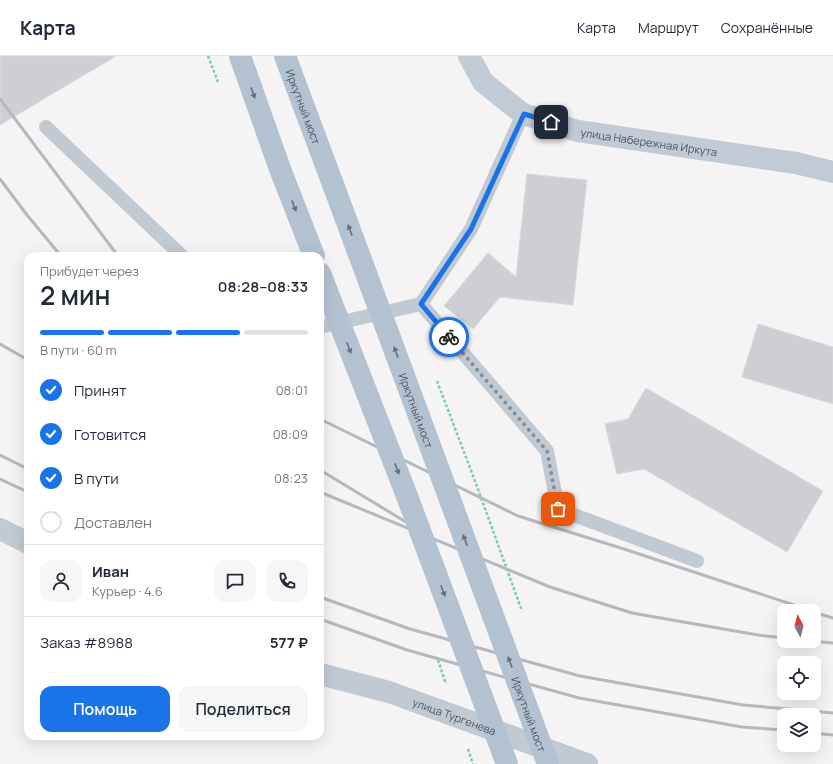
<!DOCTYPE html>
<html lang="ru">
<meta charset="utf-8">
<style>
body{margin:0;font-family:Manrope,sans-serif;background:#f6f6f7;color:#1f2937;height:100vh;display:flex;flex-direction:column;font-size:15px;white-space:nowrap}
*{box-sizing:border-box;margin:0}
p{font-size:13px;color:#747a83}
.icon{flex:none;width:22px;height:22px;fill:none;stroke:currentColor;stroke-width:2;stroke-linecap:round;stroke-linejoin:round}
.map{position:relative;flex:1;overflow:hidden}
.side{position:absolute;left:24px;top:196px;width:300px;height:488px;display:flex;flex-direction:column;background:#fff;border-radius:12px;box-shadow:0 4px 16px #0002}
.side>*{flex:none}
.needle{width:26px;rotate:353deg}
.controls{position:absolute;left:777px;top:548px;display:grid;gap:8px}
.controls a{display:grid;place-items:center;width:44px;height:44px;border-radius:8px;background:#fff;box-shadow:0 4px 16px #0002;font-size:20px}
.pin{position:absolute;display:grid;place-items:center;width:34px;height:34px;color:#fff;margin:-17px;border-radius:8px;box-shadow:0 2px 6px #0006}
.courier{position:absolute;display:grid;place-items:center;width:40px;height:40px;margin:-20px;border:3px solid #1a73e8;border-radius:50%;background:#fff;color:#222;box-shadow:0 1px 5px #0007}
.head em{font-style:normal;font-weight:600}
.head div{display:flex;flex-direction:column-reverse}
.head{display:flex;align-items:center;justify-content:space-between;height:68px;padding:0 16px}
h1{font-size:26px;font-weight:600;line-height:30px}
.bar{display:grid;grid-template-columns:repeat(4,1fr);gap:6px 4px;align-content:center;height:48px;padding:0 16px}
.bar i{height:5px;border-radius:3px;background:#e0e1e3}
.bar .selected{background:#1a73e8}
.bar p{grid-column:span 4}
.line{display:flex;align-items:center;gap:10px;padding:0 16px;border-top:1px solid #e0e1e3}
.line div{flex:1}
.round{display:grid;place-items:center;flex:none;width:42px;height:42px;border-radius:12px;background:#f6f6f7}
ol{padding:0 16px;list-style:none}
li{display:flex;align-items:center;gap:12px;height:44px}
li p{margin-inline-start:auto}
li .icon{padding:4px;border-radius:50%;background:#1a73e8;color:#fff;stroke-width:4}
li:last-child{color:#747a83}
li i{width:22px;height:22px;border:2px solid #e0e1e3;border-radius:50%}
.primary-button{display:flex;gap:8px;margin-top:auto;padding:8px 16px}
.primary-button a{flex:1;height:46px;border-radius:12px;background:#1a73e8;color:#fff;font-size:16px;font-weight:600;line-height:46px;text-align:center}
.primary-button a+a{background:#f6f6f7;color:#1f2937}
header{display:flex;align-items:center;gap:24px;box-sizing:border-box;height:56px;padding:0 20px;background:#fff;border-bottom:1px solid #e0e1e3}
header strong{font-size:19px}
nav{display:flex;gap:22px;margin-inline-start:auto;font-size:14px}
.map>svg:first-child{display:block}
.building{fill:#cdcfd5;stroke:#d7d9de}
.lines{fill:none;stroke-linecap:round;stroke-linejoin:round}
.path{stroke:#7ad0a6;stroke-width:2.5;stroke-dasharray:3 2;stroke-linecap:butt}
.service{stroke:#c1cad2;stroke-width:14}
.minor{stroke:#c1cad2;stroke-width:22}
.secondary{stroke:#c1cbd6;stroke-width:22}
.primary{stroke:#b3c2d1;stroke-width:22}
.rail{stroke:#b5b8bd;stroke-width:3}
.primary-bridge{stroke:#b3c2d1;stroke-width:22}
.oneway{fill:#64717d}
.done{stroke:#868d94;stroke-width:4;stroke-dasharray:0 7.2}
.route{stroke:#1a73e8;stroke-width:5}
.labels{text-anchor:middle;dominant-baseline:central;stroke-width:3.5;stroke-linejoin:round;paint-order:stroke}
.street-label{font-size:11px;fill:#4a5661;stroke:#fff}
</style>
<header>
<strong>Карта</strong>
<nav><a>Карта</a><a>Маршрут</a><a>Сохранённые</a></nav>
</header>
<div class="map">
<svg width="833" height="708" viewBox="0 0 833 708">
<rect width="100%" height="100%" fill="#f5f3f3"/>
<path class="building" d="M0,0h116l-116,69z
M527,118l60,6 -14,125 -73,-8 -27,32 -29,-23 44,-53 28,24z
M758,268l75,23v57l-91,-27z
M646,332l177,103 -36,61 -143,-83 -27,5 -12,-50 23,-5z"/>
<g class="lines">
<path class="path" d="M208,0l10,26
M437,325l38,100 47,130
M438,604l8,24
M468,693l5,15"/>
<path class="service" d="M523,58l-52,115 -50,75 126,147 11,58 139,52
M46,71l136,129
M320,271l101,-23"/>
<g class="minor">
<path d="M0,473l28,14"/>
<path id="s1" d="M320,618l69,18 198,72"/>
</g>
<path class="secondary" id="s2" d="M469,0l14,26 40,32 55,17 218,32 37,9"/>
<g class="primary">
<path d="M240,0l40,113 34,87"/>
<path id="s3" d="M285,0l49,131"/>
</g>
<path class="rail" d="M0,43l118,157
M0,123l27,36 34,41
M0,288l28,16
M320,363l198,97 106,33 188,62
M0,399l28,14
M320,414l91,55
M0,423l28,13
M320,436l230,95 82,26 126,22 26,3
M320,541l90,32 170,47 163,29 90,8
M814,556l19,6
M320,563l87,31 172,48 163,29 42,3
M812,585l21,2
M814,677l19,2"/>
<g class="primary-bridge">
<path id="s4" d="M334,131l214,577"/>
<path d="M320,217l87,223 100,268"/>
</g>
</g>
<defs><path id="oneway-solid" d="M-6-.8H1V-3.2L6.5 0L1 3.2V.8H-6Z"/></defs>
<g class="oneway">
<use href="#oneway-solid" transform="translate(253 37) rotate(70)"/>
<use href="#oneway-solid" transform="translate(294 150) rotate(69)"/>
<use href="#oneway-solid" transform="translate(350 174) rotate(-110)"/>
<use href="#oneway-solid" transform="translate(349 292) rotate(69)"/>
<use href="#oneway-solid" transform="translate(396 296) rotate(-110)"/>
<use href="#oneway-solid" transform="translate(397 413) rotate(69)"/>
<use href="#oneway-solid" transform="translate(465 484) rotate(-110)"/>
<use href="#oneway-solid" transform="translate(443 535) rotate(69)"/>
<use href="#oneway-solid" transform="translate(510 606) rotate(-110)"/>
</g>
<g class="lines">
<path class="done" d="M449,281l98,114 11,58"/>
<path class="route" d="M449,281l-28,-33 50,-75 53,-115 27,8"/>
</g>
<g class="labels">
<g class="street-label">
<text stroke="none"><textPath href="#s3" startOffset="54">Иркутный мост</textPath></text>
<text stroke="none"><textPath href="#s2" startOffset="210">улица Набережная Иркута</textPath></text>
<text stroke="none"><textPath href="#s4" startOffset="238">Иркутный мост</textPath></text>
<text stroke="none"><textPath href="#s4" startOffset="562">Иркутный мост</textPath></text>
<text stroke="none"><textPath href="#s1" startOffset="141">улица Тургенева</textPath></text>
</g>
</g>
</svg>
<div class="controls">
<a><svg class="needle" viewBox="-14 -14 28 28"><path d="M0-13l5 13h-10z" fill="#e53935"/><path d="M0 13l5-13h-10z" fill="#747a83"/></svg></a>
<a><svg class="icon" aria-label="locate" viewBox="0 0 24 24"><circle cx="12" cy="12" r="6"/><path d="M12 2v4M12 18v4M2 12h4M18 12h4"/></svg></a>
<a><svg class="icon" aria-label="layers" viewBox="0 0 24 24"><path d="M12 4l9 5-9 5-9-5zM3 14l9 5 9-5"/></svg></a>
</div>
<div class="pin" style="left:558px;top:453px;background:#ea580c"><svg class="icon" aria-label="bag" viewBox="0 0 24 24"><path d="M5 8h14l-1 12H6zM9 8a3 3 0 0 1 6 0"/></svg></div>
<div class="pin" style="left:551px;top:66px;background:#1f2937"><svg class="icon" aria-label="home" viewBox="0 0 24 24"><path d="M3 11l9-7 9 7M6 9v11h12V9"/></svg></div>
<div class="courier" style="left:449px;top:281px"><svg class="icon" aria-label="bike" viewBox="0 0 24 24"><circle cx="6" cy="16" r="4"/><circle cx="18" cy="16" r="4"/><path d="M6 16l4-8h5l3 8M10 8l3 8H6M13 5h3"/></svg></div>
<section class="side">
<div class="head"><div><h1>2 мин</h1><p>Прибудет через</p></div><em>08:28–08:33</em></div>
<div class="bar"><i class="selected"></i><i class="selected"></i><i class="selected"></i><i></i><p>В пути · 60 m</p></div>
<ol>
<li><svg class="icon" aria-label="check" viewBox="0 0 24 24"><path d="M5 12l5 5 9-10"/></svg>Принят<p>08:01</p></li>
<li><svg class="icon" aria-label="check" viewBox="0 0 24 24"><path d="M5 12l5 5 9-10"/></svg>Готовится<p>08:09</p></li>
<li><svg class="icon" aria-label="check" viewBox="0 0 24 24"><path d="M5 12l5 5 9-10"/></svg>В пути<p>08:23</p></li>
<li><i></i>Доставлен</li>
</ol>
<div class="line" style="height:72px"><a class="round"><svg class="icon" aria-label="person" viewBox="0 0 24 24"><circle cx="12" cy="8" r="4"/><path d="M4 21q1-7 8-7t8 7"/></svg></a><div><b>Иван</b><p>Курьер · 4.6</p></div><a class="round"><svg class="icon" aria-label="chat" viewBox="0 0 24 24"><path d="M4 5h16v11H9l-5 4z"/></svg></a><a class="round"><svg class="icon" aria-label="phone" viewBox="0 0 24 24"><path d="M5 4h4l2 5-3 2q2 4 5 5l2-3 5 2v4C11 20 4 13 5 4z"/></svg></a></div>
<div class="line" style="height:52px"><div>Заказ #8988</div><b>577 ₽</b></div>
<div class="primary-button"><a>Помощь</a><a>Поделиться</a></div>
</section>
</div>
